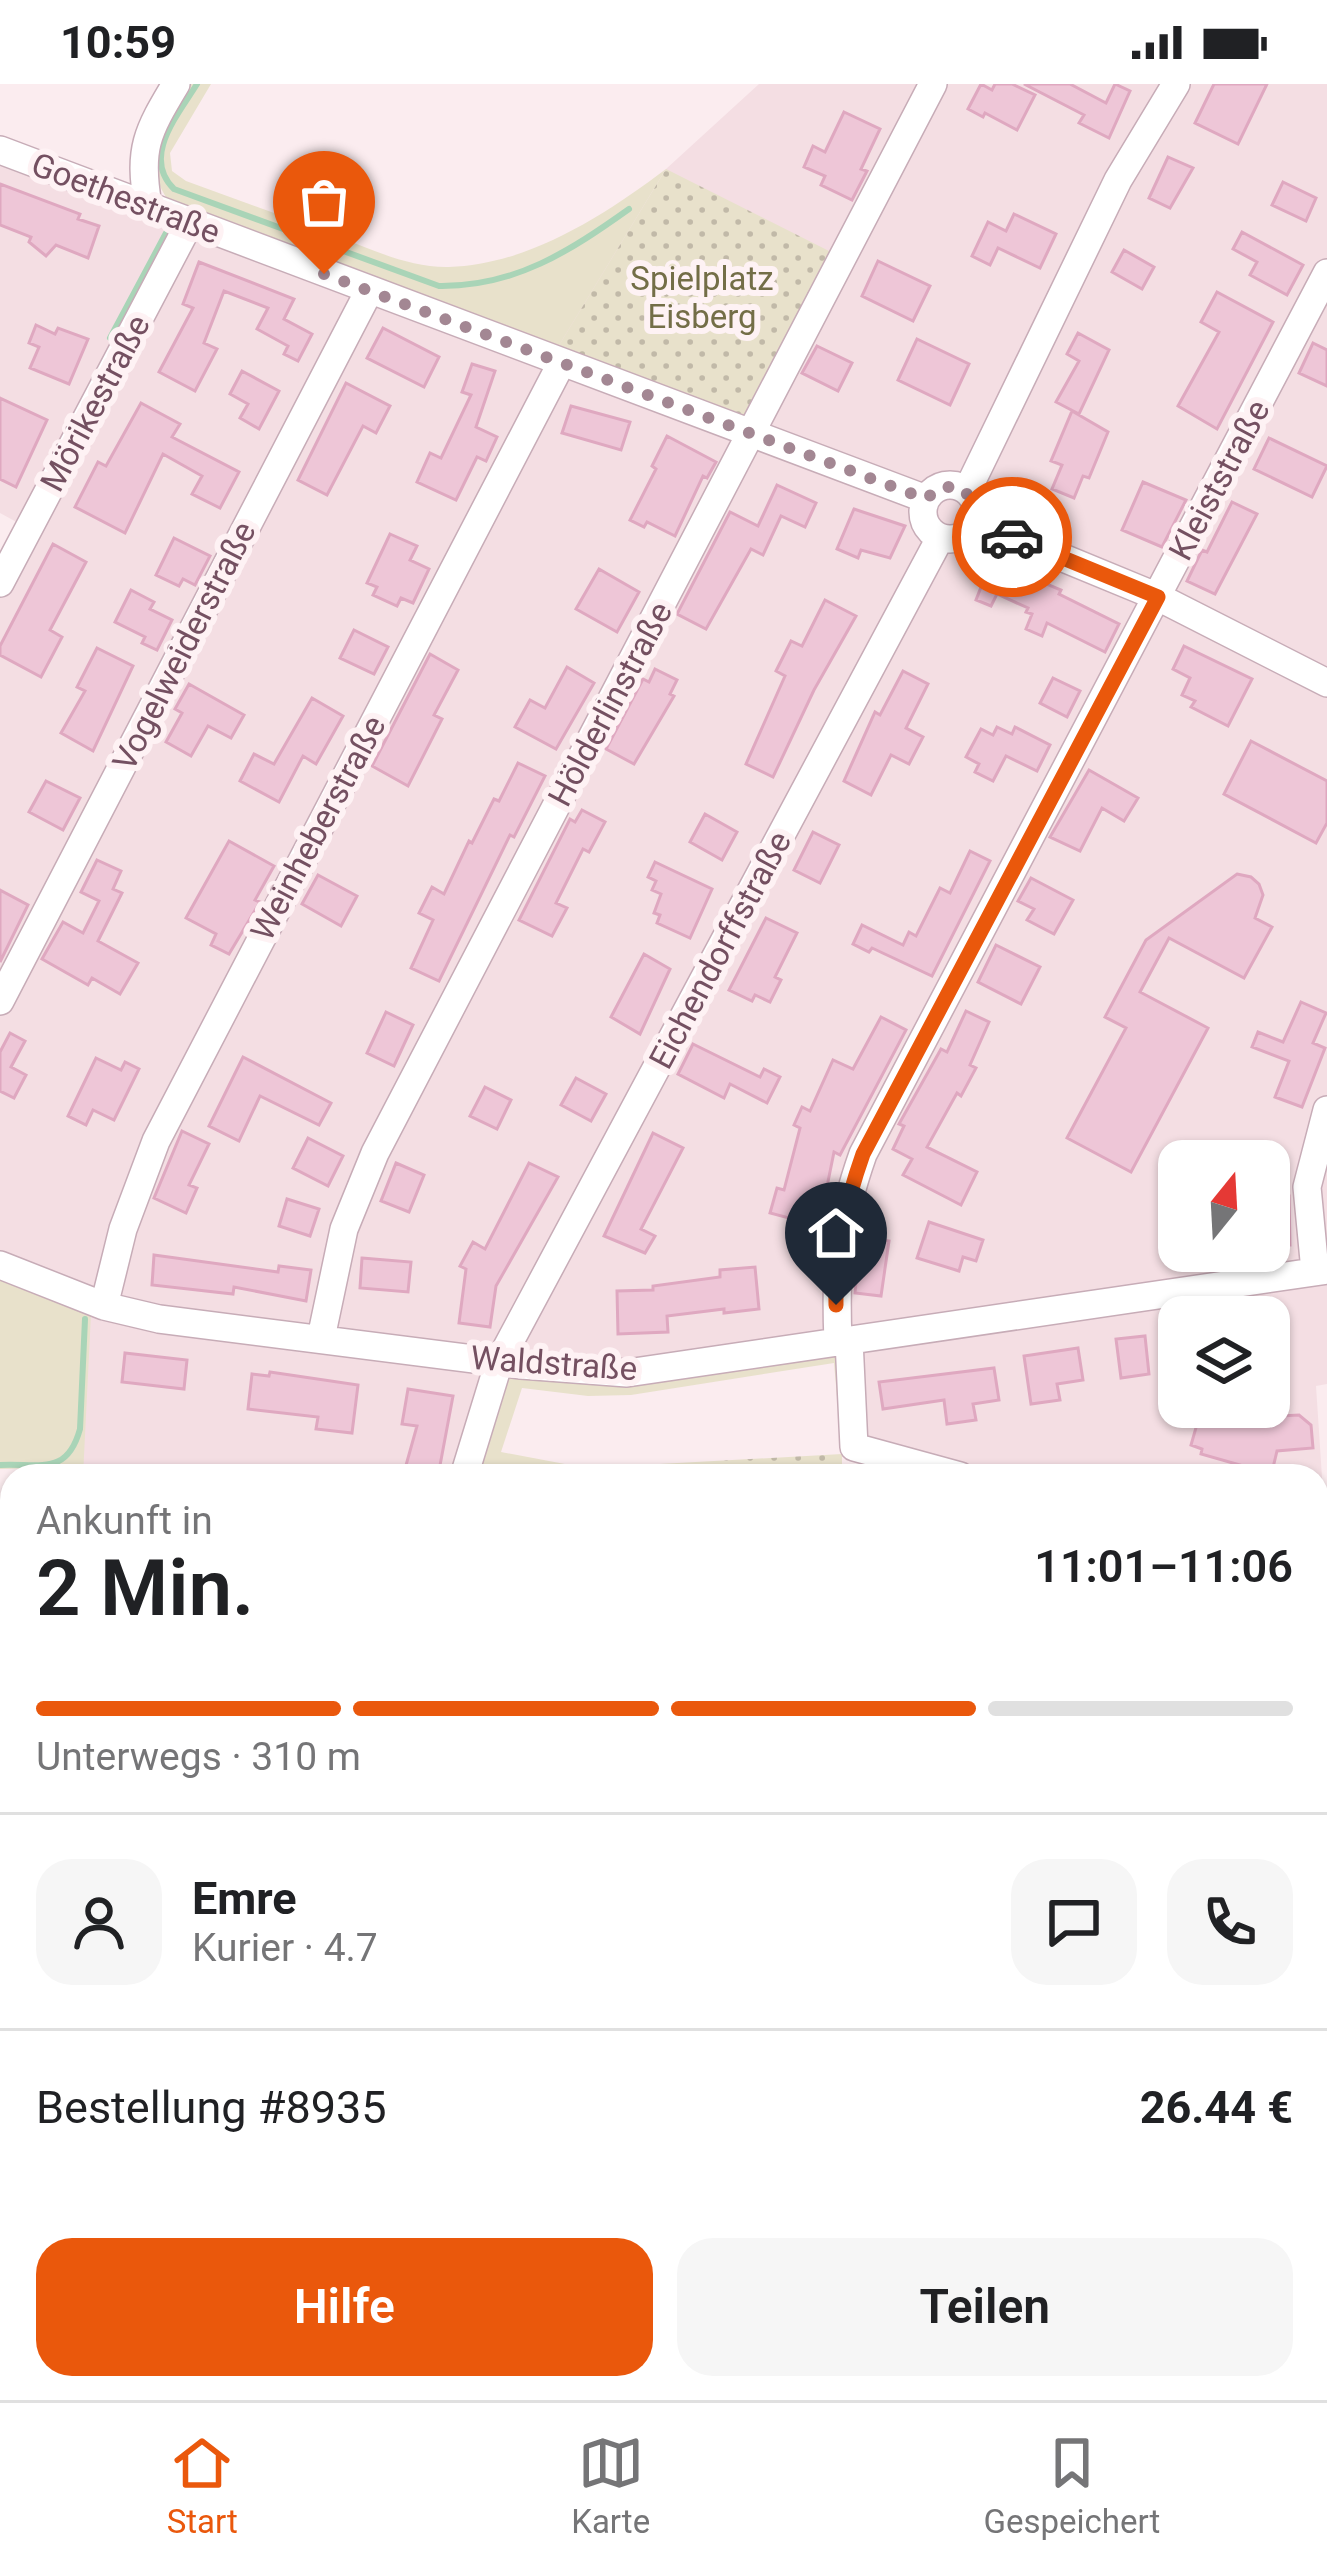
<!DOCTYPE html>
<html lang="de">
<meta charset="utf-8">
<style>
body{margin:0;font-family:Roboto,sans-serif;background:#f6f6f6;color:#202124;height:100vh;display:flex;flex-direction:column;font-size:45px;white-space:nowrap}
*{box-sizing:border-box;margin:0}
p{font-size:39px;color:#757577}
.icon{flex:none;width:66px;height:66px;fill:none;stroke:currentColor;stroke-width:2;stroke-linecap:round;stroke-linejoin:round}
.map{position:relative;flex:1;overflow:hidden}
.details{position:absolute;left:0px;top:1380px;width:1329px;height:936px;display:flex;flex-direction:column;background:#fff;border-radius:36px 36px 0 0;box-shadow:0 3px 9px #0004}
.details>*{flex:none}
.needle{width:78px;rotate:18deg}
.controls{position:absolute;left:1158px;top:1056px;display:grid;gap:24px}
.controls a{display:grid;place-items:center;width:132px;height:132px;border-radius:24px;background:#fff;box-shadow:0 3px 9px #0004;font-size:60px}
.pin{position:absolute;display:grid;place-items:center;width:102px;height:102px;color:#fff;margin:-123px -51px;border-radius:50% 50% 50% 0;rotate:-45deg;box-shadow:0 0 12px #0007}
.pin .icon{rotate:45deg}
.courier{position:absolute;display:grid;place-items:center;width:120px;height:120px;margin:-60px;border:9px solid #ea580c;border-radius:50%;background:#fff;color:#222;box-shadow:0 3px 15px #0007}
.headline em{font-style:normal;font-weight:600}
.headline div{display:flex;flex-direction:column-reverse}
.headline{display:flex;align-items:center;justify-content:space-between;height:204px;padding:0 36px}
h1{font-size:78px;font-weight:600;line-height:90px}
.bar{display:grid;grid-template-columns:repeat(4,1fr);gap:18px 12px;align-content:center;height:144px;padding:0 36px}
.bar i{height:15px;border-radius:9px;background:#e0e0e0}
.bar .on{background:#ea580c}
.bar p{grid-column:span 4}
.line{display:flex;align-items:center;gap:30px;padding:0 36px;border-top:3px solid #e0e0e0}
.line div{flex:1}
.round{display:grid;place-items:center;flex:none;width:126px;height:126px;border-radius:36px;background:#f6f6f6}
.cta{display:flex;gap:24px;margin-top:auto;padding:24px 36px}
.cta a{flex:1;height:138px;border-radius:36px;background:#ea580c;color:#fff;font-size:48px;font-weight:600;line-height:138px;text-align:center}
.cta a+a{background:#f6f6f6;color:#202124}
.status{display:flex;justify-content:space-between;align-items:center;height:84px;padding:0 60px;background:#fff;direction:ltr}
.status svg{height:33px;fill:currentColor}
.tab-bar{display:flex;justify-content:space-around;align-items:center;height:168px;border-top:3px solid #e0e0e0;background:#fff;font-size:33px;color:#757577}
.tab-bar a{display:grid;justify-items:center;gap:6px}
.tab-bar .on{color:#ea580c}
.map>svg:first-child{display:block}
.residential{fill:#f4dee3;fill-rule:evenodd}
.grass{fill:#e8e1cb}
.park{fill:url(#park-dots)}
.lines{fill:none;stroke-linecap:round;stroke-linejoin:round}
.stream{stroke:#a9d4b7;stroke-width:6}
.building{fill:#eec6d7;stroke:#dfa8c0;stroke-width:3}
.minor-casing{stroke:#c7acb7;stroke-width:30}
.minor{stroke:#fff;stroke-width:27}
.done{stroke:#a38793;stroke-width:12;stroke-dasharray:0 21.6}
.route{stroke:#ea580c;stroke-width:15}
.labels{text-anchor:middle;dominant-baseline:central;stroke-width:12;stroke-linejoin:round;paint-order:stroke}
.street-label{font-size:33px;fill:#745061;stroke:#fef2f4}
.park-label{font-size:33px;fill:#736e47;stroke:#fef2f4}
</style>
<div class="status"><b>10:59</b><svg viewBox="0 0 49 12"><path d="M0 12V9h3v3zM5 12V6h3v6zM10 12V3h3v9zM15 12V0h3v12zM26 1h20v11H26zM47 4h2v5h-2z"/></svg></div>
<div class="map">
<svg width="1327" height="2316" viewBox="0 0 1327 2316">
<defs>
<pattern id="park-dots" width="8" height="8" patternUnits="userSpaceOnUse" patternTransform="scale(3)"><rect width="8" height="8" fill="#e8e1cb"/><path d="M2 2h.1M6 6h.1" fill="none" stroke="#c1b9a8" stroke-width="1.8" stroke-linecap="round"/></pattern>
</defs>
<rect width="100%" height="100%" fill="#fbecef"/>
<path class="residential" d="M759,0h568v1300l-11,2 11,167 -10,-3v-74h-397l-78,-22v-93l-320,14 -49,101h-390l-1,-20 -82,-180v-710l22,-41 -22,-12v-376l557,210 109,-178zM1179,1077h90v90h-90zM1179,1233h90v90h-90z"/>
<path class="grass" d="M185,0h26l-41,69 2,18 14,10c49,18 99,36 148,54 37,14 75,33 115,32 79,-2 156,-52 217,-98l-108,178 -390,-147c-29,-42 -7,-77 17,-116z
M0,1192l91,38 -8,162 -43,-8 -40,1z
M833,1268l9,9v93l-8,-91 -203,32 -43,1 -66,-8 -21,64 85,16 -28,8h-85l31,-94 8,-5z
M1317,1495l10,2v169l-10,12z"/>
<path class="park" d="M666,85l169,85 -87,165 -190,-72z
M842,1370v22h-284l28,-8z
M12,1546v758h184l-4,12h-192v-729z
M1327,1666v650h-1102l3,-12h1089v-626z"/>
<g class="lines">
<path class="stream" d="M197,0c-19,31 -56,73 -23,105l265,97c76,1 131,-35 190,-77
M110,254l56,-105
M0,1381c41,-2 67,11 80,-36l5,-110
M57,1381l7,11
M0,1646l12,-42
M0,1928l12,-24
M1317,2179l10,3"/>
</g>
<path class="building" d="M981,0l11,6 3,-6h17l23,11 -18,35 -32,-17 -2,4 -15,-8z
M1024,0h46l36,19 9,-19 15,7 -21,47 -30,-15 5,-8z
M1214,0h53l-29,60 -43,-21z
M844,28l36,17 -19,40 6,2 -15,29 -31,-15 4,-9 -21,-9 9,-21 12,6z
M1168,73l25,11 -23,40 -21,-10z
M1283,98l33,16 -10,23 -34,-16z
M0,100l80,30 -2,5 21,7 -11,32 -32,-13 -10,11 -17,-14 2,-5 -31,-12z
M1014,130l42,20 -16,34 -42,-20 -8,17 -18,-9 16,-34 18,9z
M1242,148l61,33 -16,30 -37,-20 7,-13 -24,-13z
M1124,166l30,17 -12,22 -30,-17z
M878,177l52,25 -17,35 -51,-25z
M199,178l95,37 -10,20 28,15 -14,27 -14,-7 4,-8 -31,-17 11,-21 -44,-17 -20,52 13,6 -22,42 -36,-19 34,-64 -10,-4z
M1217,208l56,30 -56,107 -39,-23 41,-74 -18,-10z
M36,241l19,9 3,-6 30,11 -19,45 -39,-16 9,-21 -10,-4z
M383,244l56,29 -15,30 -57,-29z
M1078,249l31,17 -30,64 -23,-12 23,-41 -12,-7z
M917,255l52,25 -19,41 -52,-25z
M1313,259l14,7v36l-28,-13z
M817,262l35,17 -14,28 -36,-18z
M472,280l23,7 -19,56 21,10 -11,24 -9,-4 -21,43 -39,-18 13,-29 11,5 30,-63 -9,-3z
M242,287l37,20 -20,38 -19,-11 8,-14 -18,-10z
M346,299l44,23 -14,27 -13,-7 -36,69 -29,-15z
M0,314l47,22 -31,67 -16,-8z
M141,319l39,21 -8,13 67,35 -19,36 -28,-14 10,-18 -39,-22 -38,79 -50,-26 23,-45 8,4z
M571,322l59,16 -9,28 -59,-17z
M1072,327l36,21 -19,46 -6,-2 -9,22 -22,-9 10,-24 -11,-4z
M667,352l49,26 -9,16 -4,-2 -28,60 -28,-14 -3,5 -14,-7 26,-51 -4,-3z
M1269,354l58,28 -15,31 -58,-28z
M1143,398l43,18 -24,47 -40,-17z
M777,401l39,18 -11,24 -24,-11 -18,39 -12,-6 -45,80 -29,-15 53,-102 28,14z
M1232,418l25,12 -42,80 -28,-13 15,-31 5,2z
M854,425l51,17 -15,32 -29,-8 -3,8 -21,-9z
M390,450l27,12 -7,14 19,9 -16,34 -12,-5 -4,8 -24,-11 4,-8 -10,-4z
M174,454l36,18 -15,29 -12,-6 -4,7 -23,-11z
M53,460l33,18 -36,68 12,7 -21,40 -41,-22v-9z
M985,474l76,32 -2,4 60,30 -14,28 -58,-29 -5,13 -16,-7 6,-15 -6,-2 2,-4 -31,-14 -6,12 -15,-6 7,-18 -7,-3z
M599,485l40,23 -22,40 -41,-23z
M131,506l23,12 -4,7 22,11 -15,30 -15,-7 3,-6 -30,-15z
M825,516l31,16 -42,74 -41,87 -27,-13 39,-88 -9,-5 15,-30 11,5z
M354,546l34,17 -14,27 -34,-16z
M1184,562l68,33 -24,47 -37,-19 4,-6 -13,-6 8,-17 -17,-9z
M97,564l36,18 -40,85 -32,-18 24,-42 -8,-4z
M430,570l28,16 -24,45 8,4 -34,67 -36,-20z
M567,583l27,16 -38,66 -41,-22 15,-27 15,8z
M655,585l22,11 -7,14 4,2 -40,68 -28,-15 37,-70 6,3z
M903,587l25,13 -22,44 17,9 -14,27 -18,-9 -20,40 -27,-14 31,-69 5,3z
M1053,594l27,13 -13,26 -27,-14z
M189,600l55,31 -13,23 -23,-12 -17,30 -25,-14 16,-29 -7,-4z
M312,614l31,18 -27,48 -13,-8 -24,46 -39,-21 14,-27 20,10z
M997,643l15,7 3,-7 35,18 -13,26 -31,-15 -13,25 -18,-9 4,-8 -13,-7 15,-28 12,6z
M1251,657l76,40v42l-11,20 -92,-49z
M518,679l27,13 -31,61 -4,-2 -71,146 -28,-13 22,-48 -14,-7 13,-26 12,7 25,-53 3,2 22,-44 5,2z
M1089,686l49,28 -14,23 -22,-13 -22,43 -30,-14z
M46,697l34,17 -17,32 -34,-18z
M582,726l23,12 -16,30 -6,-3 -27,54 11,5 -15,28 -33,-16 51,-101 5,3z
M705,730l32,18 -15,28 -32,-18z
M813,748l26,13 -19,38 -26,-13z
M229,757l45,25 -19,34 5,2 -31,52 -18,-9 5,-11 -30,-16z
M970,767l20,10 -58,115 -60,-28 -3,4 -16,-8 9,-19 41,20 6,-13 7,4 24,-48 10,5z
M97,776l24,11 -8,18 9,4 -24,48 40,22 -18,31 -28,-16 -4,7 -46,-26 21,-37 20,11 16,-32 -18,-9z
M655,778l57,27 -22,49 -33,-15 3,-8 -6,-2 7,-19 -9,-4 4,-9 -8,-4z
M1237,790l14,3 8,7 4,11 -8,23 17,9 -28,51 -75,-40 -29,54 68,36 -77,144 -64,-34 59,-110 -21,-11 41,-77z
M318,791l39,21 -16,30 -39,-22z
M1031,794l42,22 -19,34 -27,-14 7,-11 -16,-8z
M0,806l28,15 -28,57z
M766,834l31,15 -22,44 6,3 -11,22 -15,-7 -3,6 -23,-11z
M996,861l44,22 -19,37 -43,-22z
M644,870l26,15 -30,65 -29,-17z
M1301,918l25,11 -13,30 12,5 -23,59 -27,-10 14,-36 -37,-14 6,-15 25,10z
M966,927l23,11 -19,43 6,3 -15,28 -4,-3 -30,54 50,25 -16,33 -58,-30 9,-16 -19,-10 11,-23 -5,-2 42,-75 6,3z
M386,928l27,13 -19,41 -27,-13z
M881,933l25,13 -66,125 -6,-3 -15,74 -49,-13 7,-25 7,2 16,-62 -6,-3 8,-18 8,4 23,-51 20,9z
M10,949l15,8 -14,26 15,8 -12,23 -14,-7v-39z
M693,960l67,33 4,-8 16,8 -13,26 -37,-19 -6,14 -46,-24z
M243,973l88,46 -12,22 -59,-29 -21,45 -30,-15z
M96,974l25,12 4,-8 14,7 -25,51 -21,-10 -7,15 -18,-9z
M576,994l30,16 -15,27 -30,-16z
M485,1003l26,13 -14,29 -27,-13z
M182,1047l27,13 -20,41 8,3 -11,25 -32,-15z
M653,1049l30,15 -42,81 14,7 -10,17 -41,-17z
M308,1054l35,18 -15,30 -35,-18z
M396,1079l28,12 -15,37 -28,-11z
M529,1079l29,14 -62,109 -6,41 -31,-4 7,-54 -6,-3 13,-24 12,7z
M1269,1090l17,2 -2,20h5l1,49h-21z
M287,1115l32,10 -9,27 -31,-10z
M929,1138l54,18 -7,21 -13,-4 -4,14 -42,-13z
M860,1153l29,4 -8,55 -26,-3z
M154,1171l124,17 1,-6 32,4 -5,31 -72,-14 -1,7 -81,-9z
M362,1174l49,4 -3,30 -48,-4z
M755,1183l4,42 -35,4v-4l-57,7 1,16 -50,2 -1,-43 36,-1v-4l67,-9v-7z
M1269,1223h10l7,52 -17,2z
M1145,1252l4,38 -28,4 -5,-39z
M1078,1264l5,32 -26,4 3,16 -29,4 -7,-48z
M125,1269l62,7 -3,29 -62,-7z
M994,1284l5,32 -26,4 3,16 -29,4 -3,-24 -61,9 -4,-27z
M270,1288l88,13 -6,48 -36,-4 2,-12 -70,-8 4,-35 17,2z
M408,1305l45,7 -15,80h-35l14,-50 -15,-2z
M1201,1326l51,14 8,-7 39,-2 12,10 2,23 -36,3 -6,25h-35l4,-11 -39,-11 1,-5 -11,-4z"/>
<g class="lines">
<defs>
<path id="minor" d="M0,66l926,349
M148,121c-10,-56 -1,-73 28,-121
M923 428a27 27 0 1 1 54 0a27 27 0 1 1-54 0Z
M967,407l151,-311 58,-96
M976,438l182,75 169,86
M0,499l190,-361
M0,917l369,-710
M0,1181l104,41 55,13 362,46 106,8 700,-103
M1315,1187l-8,-84 20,-77
M104,1222l19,-77 33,-88 406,-779
M321,1254l23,-109 31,-76 558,-1069
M849,1256l5,107 106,29
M838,1258c-3,-74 0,-117 25,-188l464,-881
M464,1392l35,-114 441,-824
M195,2316l3,-12"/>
</defs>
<use href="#minor" class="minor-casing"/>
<use href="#minor" class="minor"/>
</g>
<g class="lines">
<path class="done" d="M324,190l602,225 14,-12h21l15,18v17l36,15"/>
<path class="route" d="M836,1221c-1,-54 9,-100 27,-151l295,-557 -146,-60"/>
</g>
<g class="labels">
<g class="street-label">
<text transform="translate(126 114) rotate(21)">Goethestraße</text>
<text transform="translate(95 319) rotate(-62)">Mörikestraße</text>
<text transform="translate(1219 396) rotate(-62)">Kleiststraße</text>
<text transform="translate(184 562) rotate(-63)">Vogelweiderstraße</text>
<text transform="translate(610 620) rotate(-62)">Hölderlinstraße</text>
<text transform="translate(318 744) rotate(-62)">Weinheberstraße</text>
<text transform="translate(720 866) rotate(-62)">Eichendorffstraße</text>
<text transform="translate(554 1279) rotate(4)">Waldstraße</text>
</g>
<g class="park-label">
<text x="702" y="194">Spielplatz<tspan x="702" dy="38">Eisberg</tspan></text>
</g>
</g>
</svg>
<div class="controls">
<a><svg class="needle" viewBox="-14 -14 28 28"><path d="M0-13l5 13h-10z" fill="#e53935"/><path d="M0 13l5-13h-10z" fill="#757577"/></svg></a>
<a><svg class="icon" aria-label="layers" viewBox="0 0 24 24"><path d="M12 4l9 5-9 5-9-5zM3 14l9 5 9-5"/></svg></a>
</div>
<div class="pin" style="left:324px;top:190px;background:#ea580c"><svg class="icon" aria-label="bag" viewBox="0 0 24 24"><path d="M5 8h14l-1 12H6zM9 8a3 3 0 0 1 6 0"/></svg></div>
<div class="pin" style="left:836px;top:1221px;background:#1f2937"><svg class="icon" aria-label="home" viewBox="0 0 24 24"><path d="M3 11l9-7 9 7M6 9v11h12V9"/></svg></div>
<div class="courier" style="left:1012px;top:453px"><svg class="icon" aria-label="car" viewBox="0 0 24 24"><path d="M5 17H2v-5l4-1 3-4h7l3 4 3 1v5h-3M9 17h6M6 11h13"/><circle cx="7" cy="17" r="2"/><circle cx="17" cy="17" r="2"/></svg></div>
<section class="details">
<div class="headline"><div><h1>2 Min.</h1><p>Ankunft in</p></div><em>11:01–11:06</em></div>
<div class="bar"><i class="on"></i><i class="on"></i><i class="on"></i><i></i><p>Unterwegs · 310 m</p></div>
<div class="line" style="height:216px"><a class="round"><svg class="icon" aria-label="person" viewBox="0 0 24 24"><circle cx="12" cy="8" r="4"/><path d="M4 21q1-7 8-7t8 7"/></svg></a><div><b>Emre</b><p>Kurier · 4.7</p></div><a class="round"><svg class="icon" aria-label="chat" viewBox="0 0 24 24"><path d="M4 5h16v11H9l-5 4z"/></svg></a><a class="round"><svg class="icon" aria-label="phone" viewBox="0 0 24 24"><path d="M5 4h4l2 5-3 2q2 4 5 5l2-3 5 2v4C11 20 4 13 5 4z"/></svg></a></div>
<div class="line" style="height:156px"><div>Bestellung #8935</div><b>26.44 €</b></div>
<div class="cta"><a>Hilfe</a><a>Teilen</a></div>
</section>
</div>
<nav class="tab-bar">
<a class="on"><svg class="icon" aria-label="home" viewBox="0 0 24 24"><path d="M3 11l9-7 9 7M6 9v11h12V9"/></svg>Start</a>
<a><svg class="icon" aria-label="map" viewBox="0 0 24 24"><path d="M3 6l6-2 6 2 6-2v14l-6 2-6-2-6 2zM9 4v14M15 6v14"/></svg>Karte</a>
<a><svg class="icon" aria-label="saved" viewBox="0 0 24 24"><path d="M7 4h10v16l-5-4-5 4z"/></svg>Gespeichert</a>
</nav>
